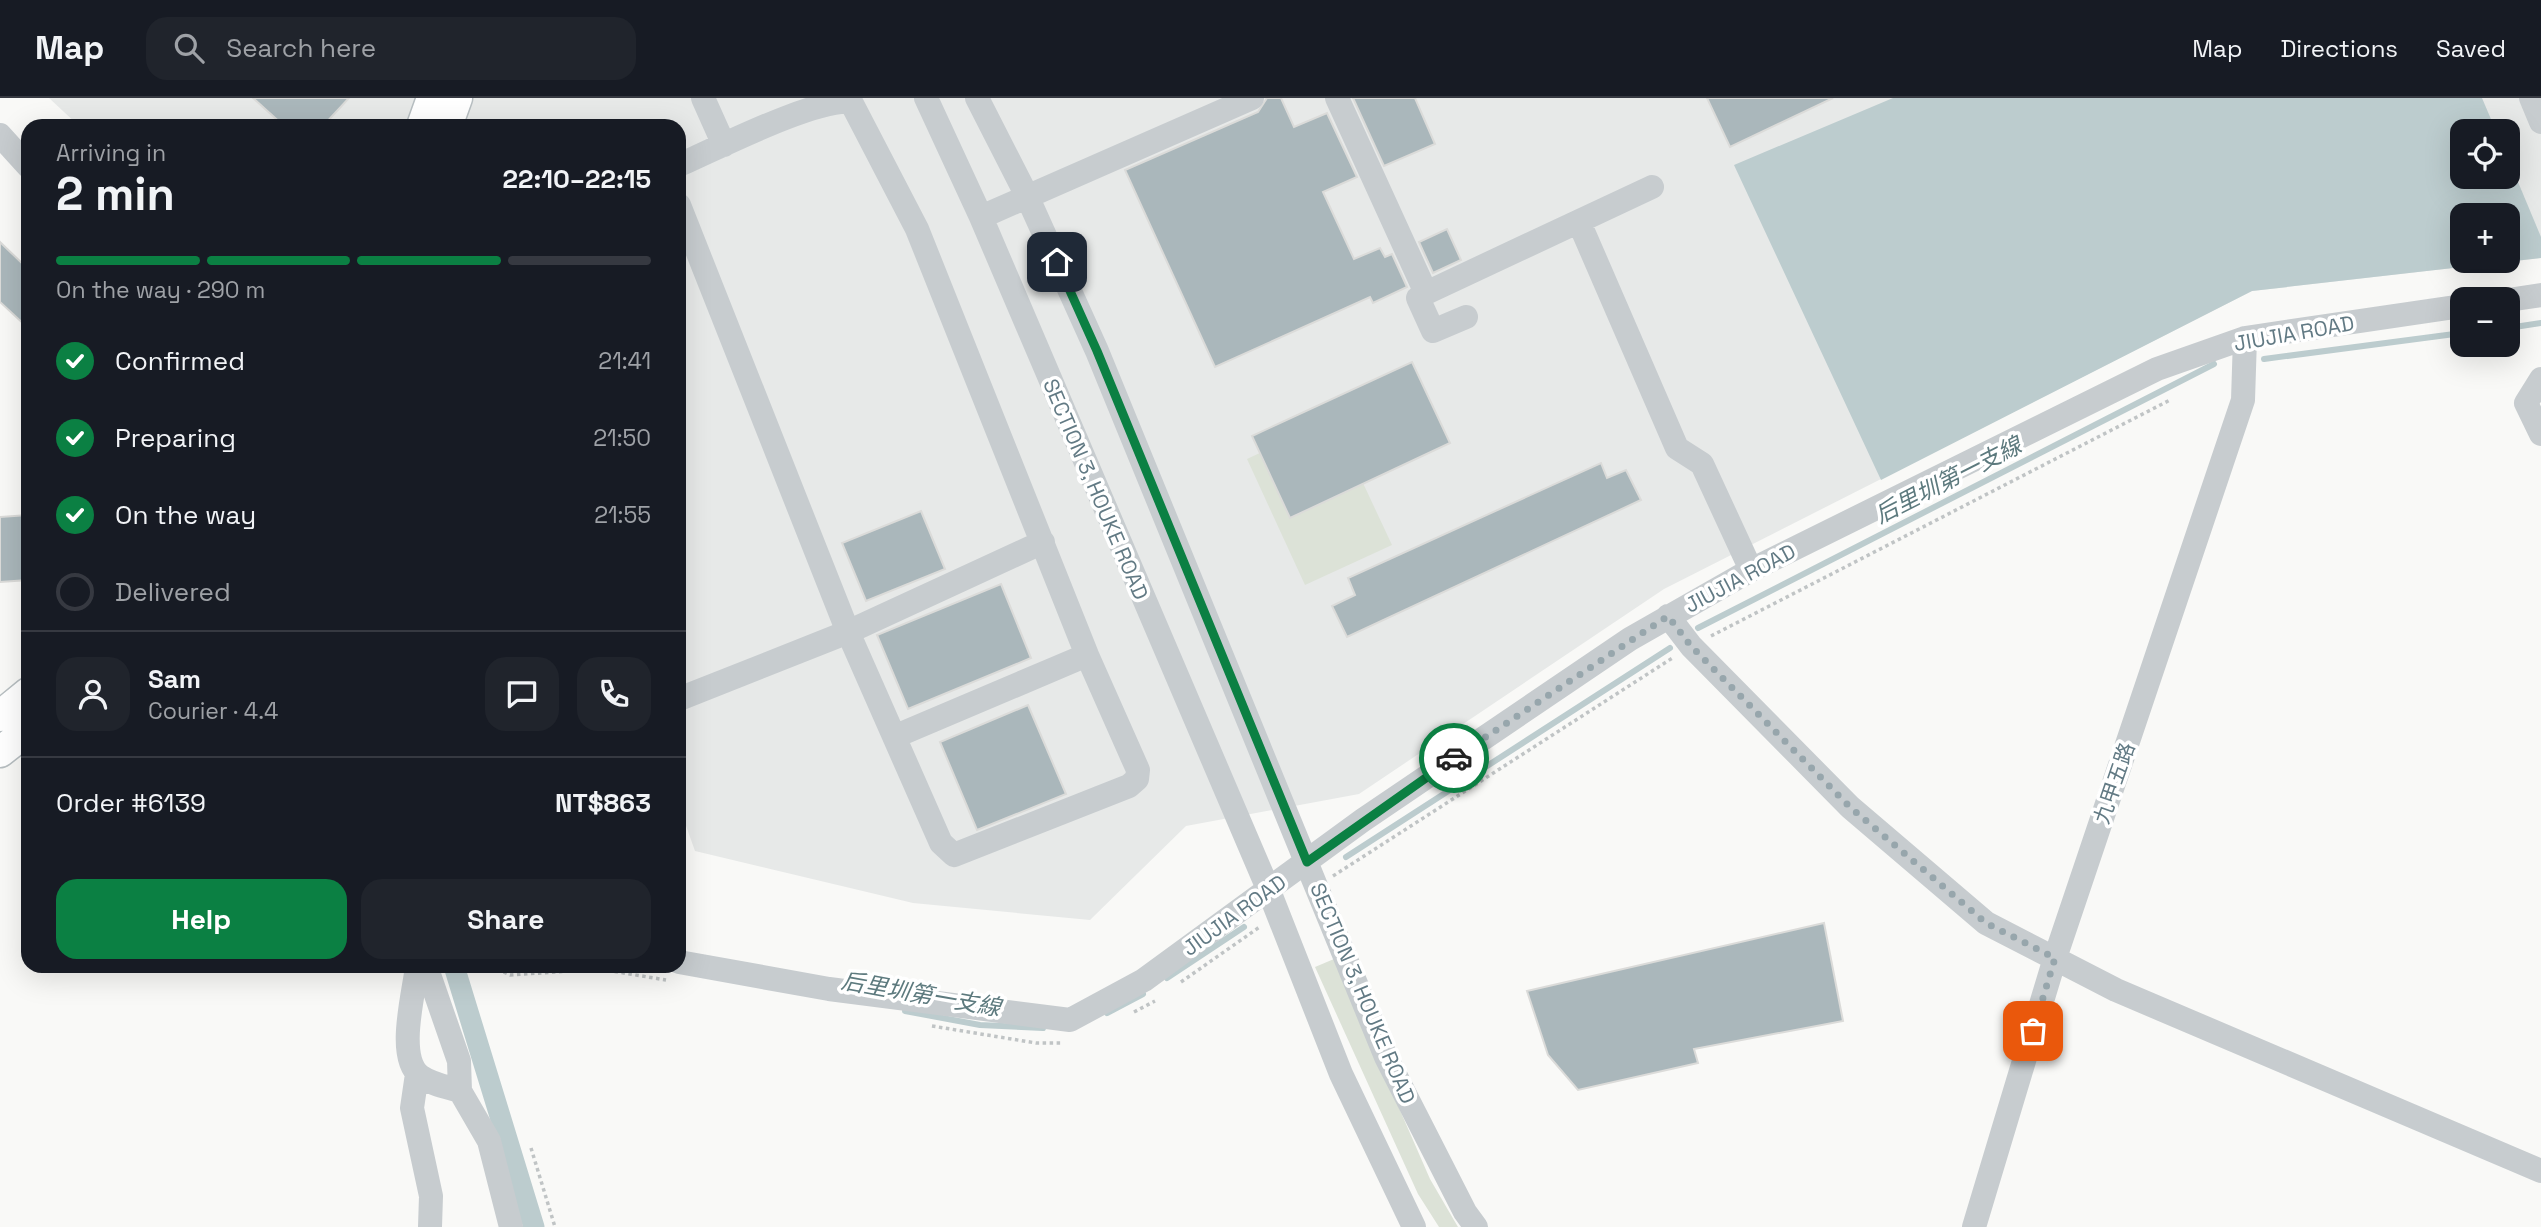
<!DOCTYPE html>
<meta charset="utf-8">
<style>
body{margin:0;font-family:"Space Grotesk","Noto Sans TC",sans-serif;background:#20242c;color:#f1f3f6;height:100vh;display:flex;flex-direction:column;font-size:26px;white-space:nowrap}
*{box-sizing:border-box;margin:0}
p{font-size:23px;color:#9ea1a6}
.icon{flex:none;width:38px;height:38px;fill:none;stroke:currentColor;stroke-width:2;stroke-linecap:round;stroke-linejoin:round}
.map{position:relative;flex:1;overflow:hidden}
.drawer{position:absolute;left:21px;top:21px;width:665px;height:854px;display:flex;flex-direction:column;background:#171b24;border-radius:21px;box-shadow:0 7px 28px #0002}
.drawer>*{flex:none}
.buttons{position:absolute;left:2450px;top:21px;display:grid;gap:14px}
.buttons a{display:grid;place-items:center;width:70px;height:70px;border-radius:14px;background:#171b24;box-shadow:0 7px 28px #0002;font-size:35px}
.pin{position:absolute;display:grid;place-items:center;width:60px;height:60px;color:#fff;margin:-30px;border-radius:14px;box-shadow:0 4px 10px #0006}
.courier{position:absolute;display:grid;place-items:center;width:70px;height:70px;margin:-35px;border:5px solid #0b8043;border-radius:50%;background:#fff;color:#222;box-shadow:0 2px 9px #0007}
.head em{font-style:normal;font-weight:700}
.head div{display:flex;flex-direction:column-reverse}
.head{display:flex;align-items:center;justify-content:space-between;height:119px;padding:0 35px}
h1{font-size:46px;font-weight:700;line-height:52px}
.bar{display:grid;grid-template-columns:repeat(4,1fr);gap:10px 7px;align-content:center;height:84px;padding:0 35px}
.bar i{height:9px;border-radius:5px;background:#363941}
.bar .selected{background:#0b8043}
.bar p{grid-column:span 4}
.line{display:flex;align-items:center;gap:18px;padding:0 35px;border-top:2px solid #363941}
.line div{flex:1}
.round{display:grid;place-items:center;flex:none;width:74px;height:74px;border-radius:21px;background:#20242c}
ol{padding:0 35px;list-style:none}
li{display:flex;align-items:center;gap:21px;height:77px}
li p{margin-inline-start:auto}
li .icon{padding:7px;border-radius:50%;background:#0b8043;color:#fff;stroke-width:4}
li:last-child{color:#9ea1a6}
li i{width:38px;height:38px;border:4px solid #363941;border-radius:50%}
.button{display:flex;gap:14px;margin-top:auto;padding:14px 35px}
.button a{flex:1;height:80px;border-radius:21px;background:#0b8043;color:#fff;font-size:28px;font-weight:700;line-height:80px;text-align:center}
.button a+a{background:#20242c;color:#f1f3f6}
header{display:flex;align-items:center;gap:42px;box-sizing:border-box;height:98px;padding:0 35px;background:#171b24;border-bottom:2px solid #363941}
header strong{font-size:33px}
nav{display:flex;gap:38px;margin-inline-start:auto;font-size:24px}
.search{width:490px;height:63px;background:#20242c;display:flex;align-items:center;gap:18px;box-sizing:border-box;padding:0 24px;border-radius:21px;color:#9ea1a6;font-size:26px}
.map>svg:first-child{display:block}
.built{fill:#e7e9e8;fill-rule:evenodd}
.green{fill:#dce2d7}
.water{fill:#bcccce;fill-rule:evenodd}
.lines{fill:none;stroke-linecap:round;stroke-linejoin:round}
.stream{stroke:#bcccce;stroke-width:6}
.canal{stroke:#bcccce;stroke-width:21}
.building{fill:#aab7bb;stroke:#dbdbd9;stroke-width:2}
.major-casing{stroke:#b7bec1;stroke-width:33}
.path{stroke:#c0c4c5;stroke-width:3.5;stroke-dasharray:3.5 3.5;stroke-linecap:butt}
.minor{stroke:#c7cccf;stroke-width:24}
.major{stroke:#fff;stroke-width:30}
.done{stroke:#97a6ac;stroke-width:7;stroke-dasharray:0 12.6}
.route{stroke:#0b8043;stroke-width:9}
.labels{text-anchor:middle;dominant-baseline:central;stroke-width:7;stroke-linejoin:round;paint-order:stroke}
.street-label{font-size:21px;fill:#627a84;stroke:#fff}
.water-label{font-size:23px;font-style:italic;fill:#5d7a7e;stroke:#fff}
</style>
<header>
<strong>Map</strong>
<div class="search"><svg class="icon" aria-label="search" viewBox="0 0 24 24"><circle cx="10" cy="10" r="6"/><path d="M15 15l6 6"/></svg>Search here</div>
<nav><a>Map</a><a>Directions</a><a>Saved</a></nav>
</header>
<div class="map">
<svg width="2541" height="1129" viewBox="0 0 2541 1129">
<rect width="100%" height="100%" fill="#f9f9f7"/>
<path class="built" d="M49,0h2492v160l-289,33 -588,298 -305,205 -173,32 -96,94 -177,-17 -218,-52 -16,-45v-680h-600zM2462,33h46v46h-46zM2462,117h46v46h-46z"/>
<path class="green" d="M1333,321l59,126 -87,40 -58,-126z
M1334,861l96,220 28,48h-19l-21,-33 -103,-227z"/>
<path class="water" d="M1893,0h589l14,33h-34v46h46v-19l33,79v21l-289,33 -371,189 -147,-315zM2462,117h46v46h-46z"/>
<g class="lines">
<path class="stream" d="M2508,230l33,-5
M2264,261l198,-26
M1698,530l516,-264
M1346,759l324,-209
M651,868l23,3
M1167,880l77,-51
M905,913l75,14 63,3
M1107,915l36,-19"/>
<path class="canal" d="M454,868l80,261"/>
</g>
<path class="building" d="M253,0h96l-26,28h-39z
M1267,0h14l13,29 33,-14 30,64 -34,15 31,67 26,-11 5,9 7,-3 15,33 -34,16 -3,-6 -155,70 -90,-197 133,-58z
M1353,0h62l20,46 -51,22z
M1707,0h126l-103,49z
M1447,131l14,31 -28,13 -14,-31z
M0,144l28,27v59l-28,-26z
M1412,264l38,81 -160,75 -38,-82z
M1601,365l6,15 19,-8 15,30 -294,137 -15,-31 23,-11 -7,-17z
M921,413l24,58 -79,32 -24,-58z
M28,417v65l-28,2v-65z
M1001,486l30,74 -123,51 -31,-74z
M1028,607l38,89 -89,36 -37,-88z
M1824,825l19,98 -149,28 4,14 -120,27 -30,-35 -21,-64z"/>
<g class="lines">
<defs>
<path id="major" d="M422,28l10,-28
M447,28l10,-28
M0,618l28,-23
M0,654l28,-22"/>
</defs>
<use href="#major" class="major-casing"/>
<path class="path" d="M1711,538l459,-236
M1333,778l341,-219
M491,868l19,9 90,-6 66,11
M1181,884l80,-56
M1134,914l21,-11
M932,928l104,17h27
M531,1050l24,79"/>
<path class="minor" d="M703,0l21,47
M926,0l55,119 288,674 72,183 73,153
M977,0l50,98 70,155 289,706 79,155 11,15
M1337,0l89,195 226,-106
M2531,0l10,24
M0,37l28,31
M679,67c37,-16 136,-67 172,-63l66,127 170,426 51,115 -1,9 -8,7 -175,69 -13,-12 -93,-211 -169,-427
M981,119l271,-119
M1579,124l98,226 25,16 49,106
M1426,195l-8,5 15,33 33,-14
M2508,202l33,-5
M2541,281l-15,24 15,31
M1668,518l23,30 159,161 136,116 130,67 425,181
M679,601l169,-67 195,-90
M896,638l191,-81
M679,864l150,27 241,31 74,-40 219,-160 267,-181 121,-69 406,-201 88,-31 217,-32
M417,868c-3,28 -21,91 3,110 11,8 27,11 40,15
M426,868l33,95 1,30 29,50 22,86
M417,976l-5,34 19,88 -1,31
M1974,1129l81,-269 188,-558 2,-62"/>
<use href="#major" class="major"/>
</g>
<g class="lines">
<path class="done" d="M1454,660l214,-142 23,30 159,161 136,116 69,35 -22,73"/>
<path class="route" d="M1057,164l40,89 210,511 147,-104"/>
</g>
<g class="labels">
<g class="street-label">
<text transform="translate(2294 235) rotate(-10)">JIUJIA ROAD</text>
<text transform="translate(1096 391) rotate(67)">SECTION 3, HOUKE ROAD</text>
<text transform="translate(1740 480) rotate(-28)">JIUJIA ROAD</text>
<text transform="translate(2114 685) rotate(-71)">九甲五路</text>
<text transform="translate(1234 817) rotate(-36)">JIUJIA ROAD</text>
<text transform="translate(1363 895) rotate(67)">SECTION 3, HOUKE ROAD</text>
</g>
<g class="water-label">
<text transform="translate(1948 382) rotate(-27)">后里圳第一支線</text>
<text transform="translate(921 896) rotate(10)">后里圳第一支線</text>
</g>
</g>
</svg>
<div class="buttons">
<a><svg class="icon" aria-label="locate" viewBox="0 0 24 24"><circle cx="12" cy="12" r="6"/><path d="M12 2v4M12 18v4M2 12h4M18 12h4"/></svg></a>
<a>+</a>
<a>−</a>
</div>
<div class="pin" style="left:2033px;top:933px;background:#ea580c"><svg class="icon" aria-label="bag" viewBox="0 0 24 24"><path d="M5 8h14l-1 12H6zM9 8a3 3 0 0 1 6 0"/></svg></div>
<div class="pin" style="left:1057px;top:164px;background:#1f2937"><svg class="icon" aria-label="home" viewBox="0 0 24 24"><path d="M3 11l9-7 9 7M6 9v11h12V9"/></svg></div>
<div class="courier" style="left:1454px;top:660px"><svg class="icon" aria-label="car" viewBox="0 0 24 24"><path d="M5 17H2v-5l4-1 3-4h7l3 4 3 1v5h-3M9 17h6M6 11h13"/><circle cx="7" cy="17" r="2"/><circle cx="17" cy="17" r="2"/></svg></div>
<section class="drawer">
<div class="head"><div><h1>2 min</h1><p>Arriving in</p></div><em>22:10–22:15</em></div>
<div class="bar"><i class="selected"></i><i class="selected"></i><i class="selected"></i><i></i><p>On the way · 290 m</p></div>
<ol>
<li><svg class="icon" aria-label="check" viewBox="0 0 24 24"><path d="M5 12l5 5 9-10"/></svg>Confirmed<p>21:41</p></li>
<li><svg class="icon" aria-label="check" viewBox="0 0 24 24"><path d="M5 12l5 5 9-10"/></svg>Preparing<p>21:50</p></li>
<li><svg class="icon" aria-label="check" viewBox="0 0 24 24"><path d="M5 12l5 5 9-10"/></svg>On the way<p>21:55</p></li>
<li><i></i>Delivered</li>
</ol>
<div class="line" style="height:126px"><a class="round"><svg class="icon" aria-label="person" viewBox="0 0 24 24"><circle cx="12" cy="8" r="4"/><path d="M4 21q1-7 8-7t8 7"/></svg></a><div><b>Sam</b><p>Courier · 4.4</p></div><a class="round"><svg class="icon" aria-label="chat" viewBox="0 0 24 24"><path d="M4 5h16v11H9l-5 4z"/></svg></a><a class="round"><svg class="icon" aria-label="phone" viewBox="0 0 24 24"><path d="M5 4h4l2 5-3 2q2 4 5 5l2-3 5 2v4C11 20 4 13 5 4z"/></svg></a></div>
<div class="line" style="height:91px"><div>Order #6139</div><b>NT$863</b></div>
<div class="button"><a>Help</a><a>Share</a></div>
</section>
</div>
